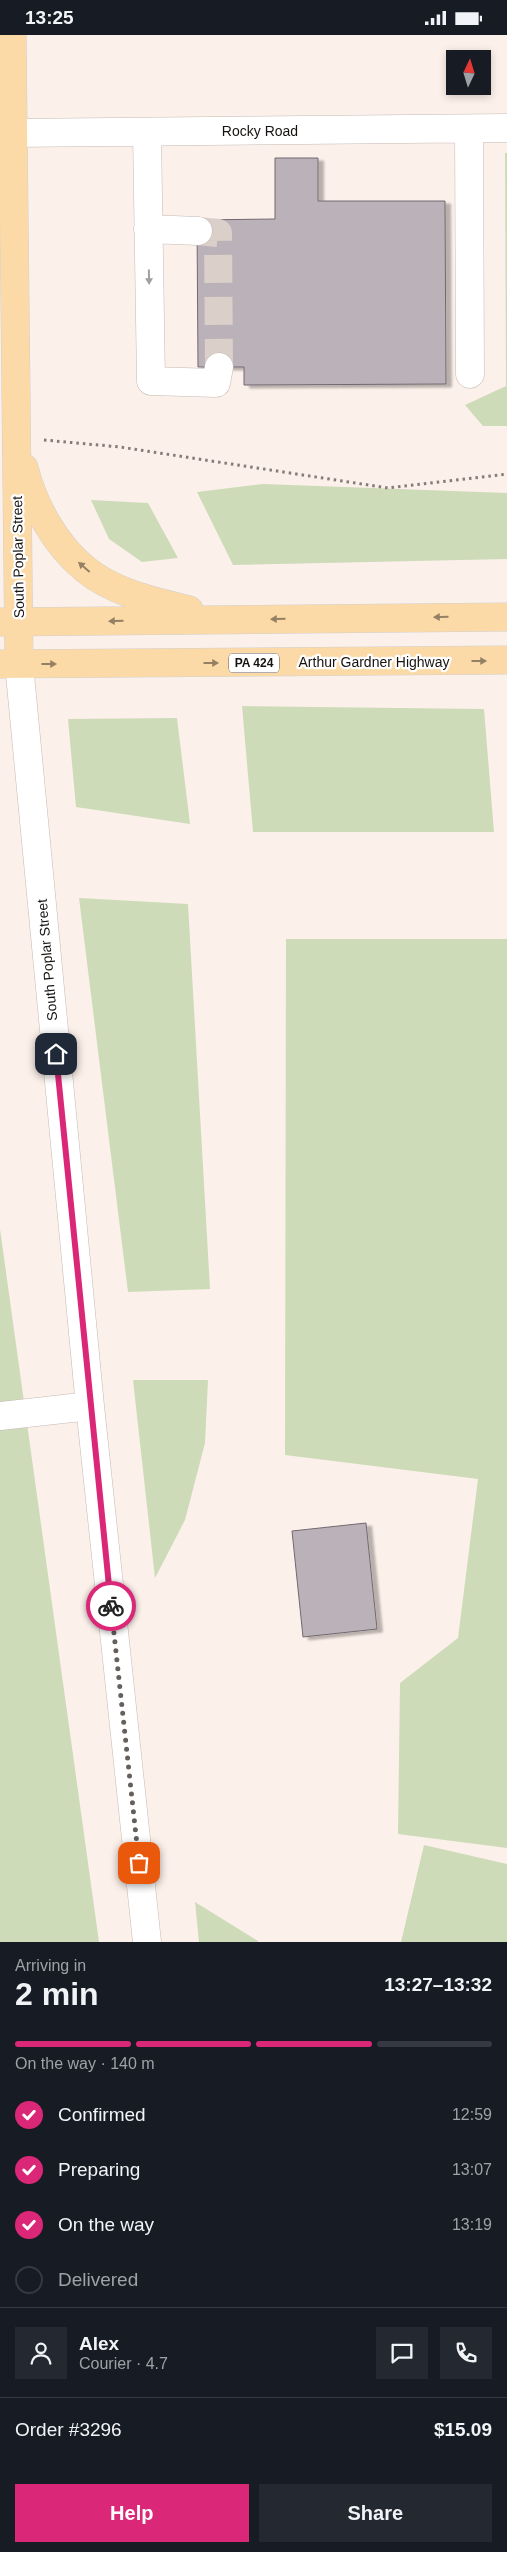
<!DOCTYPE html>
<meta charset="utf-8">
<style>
body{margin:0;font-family:Helvetica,sans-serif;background:#242831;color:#f1f3f6;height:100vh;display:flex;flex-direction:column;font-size:19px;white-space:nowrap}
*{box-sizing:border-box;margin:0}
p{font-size:16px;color:#9ea1a6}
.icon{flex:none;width:28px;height:28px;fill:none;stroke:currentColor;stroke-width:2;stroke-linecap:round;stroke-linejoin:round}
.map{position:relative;height:1907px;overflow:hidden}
.panel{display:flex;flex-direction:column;background:#171b24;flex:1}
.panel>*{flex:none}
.needle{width:32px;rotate:4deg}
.buttons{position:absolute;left:446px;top:15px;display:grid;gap:10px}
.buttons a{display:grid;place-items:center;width:45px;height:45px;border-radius:0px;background:#171b24;box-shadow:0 2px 8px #0003;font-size:25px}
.pin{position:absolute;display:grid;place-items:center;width:42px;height:42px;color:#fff;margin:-21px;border-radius:10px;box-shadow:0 2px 8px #0006}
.courier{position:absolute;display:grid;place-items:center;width:50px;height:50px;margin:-25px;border:4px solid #db2777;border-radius:50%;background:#fff;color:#222;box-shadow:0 1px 6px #0007}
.overview em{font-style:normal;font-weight:600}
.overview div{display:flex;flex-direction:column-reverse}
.overview{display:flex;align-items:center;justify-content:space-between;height:85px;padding:0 15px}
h1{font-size:32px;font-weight:600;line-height:38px}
.bar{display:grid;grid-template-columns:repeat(4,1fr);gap:8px 5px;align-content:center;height:60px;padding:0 15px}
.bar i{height:6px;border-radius:4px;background:#363941}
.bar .current{background:#db2777}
.bar p{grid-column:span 4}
.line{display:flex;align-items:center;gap:12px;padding:0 15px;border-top:1px solid #363941}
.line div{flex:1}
.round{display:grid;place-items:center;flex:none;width:52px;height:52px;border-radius:0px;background:#242831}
ol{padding:0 15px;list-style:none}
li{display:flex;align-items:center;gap:15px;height:55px}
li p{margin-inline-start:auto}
li .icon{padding:5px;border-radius:50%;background:#db2777;color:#fff;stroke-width:4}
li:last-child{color:#9ea1a6}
li i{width:28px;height:28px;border:2px solid #363941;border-radius:50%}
.primary-button{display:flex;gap:10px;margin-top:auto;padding:10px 15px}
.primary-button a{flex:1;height:58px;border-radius:0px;background:#db2777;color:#fff;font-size:20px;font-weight:600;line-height:58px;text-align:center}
.primary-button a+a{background:#242831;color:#f1f3f6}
.status{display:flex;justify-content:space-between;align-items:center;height:35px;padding:0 25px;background:#171b24;direction:ltr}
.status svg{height:14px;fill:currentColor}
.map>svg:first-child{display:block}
.green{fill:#cddbb9}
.building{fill:#bbb1b8;stroke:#726970;filter:url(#shadow)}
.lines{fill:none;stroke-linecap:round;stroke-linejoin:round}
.minor-tunnel{stroke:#dacfc9;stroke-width:28;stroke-dasharray:28 14;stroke-linecap:butt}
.minor-casing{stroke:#c4bab4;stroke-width:29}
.major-casing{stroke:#d0d0cf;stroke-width:29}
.path{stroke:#847c78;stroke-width:3;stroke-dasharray:2.5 4;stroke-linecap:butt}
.minor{stroke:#fff;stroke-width:28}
.major{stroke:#fcdaa7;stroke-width:28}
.oneway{fill:#a2a09f}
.oneway2{fill:#948063}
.done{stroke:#66605c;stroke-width:5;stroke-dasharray:0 9}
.route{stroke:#db2777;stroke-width:6}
.labels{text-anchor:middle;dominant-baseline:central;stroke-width:4.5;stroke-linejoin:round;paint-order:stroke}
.shield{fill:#fff;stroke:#5c5958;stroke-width:1}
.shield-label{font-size:12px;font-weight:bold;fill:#161210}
.street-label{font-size:14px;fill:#161210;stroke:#fff}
</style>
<div class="status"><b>13:25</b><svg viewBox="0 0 49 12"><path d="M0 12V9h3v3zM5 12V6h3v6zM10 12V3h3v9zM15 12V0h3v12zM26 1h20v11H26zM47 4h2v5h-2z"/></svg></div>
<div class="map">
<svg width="507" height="1907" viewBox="0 0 507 1907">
<defs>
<filter id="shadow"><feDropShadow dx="5.5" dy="3" stdDeviation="1" flood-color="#0004"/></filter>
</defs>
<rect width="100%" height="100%" fill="#fcf0ea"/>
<path class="green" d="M505,118h2v273h-24l-18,-21 41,-19z
M263,449l244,9v66l-274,6 -36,-73z
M91,465l57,3 30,55 -36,4 -33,-23z
M242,671l242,3 10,123h-241z
M177,683l13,106 -114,-17 -8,-88z
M79,863l109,6 22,385 -82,3z
M286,904h221v909l-109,-14 2,-151 58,-45 20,-159 -193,-24z
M0,1194l99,713h-99z
M133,1345h75l-3,63 -20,77 -30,58z
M424,1810l83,19v78h-106z
M195,1867l63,39v1h-59z"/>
<path class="building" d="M275,123h43v43h127l1,183 -202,1v-18h-46l-1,-147 78,-1z
M366,1488l11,106 -74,8 -11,-106z"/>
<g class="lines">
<path class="minor-tunnel" d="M198,196l20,2 1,134"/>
<defs>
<path id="minor" d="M469,95l1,244
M147,97l4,249 65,2 3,-16
M13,98l494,-5
M148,194l50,2
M19,629l71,742 57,536
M0,1381l90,-10"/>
<path id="major" d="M12,0l7,629
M24,433c9,36 31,77 61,101 29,24 69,32 104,41
M1,587l506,-5
M1,629l506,-4"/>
</defs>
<use href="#minor" class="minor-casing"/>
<use href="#major" class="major-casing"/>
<path class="path" d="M44,405l76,7 268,41 119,-14"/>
<use href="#minor" class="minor"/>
<use href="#major" class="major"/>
</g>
<defs><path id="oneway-solid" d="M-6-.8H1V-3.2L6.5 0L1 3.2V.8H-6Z" transform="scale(1.25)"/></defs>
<use class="oneway" href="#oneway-solid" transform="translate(149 242) rotate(89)"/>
<g class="oneway2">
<use href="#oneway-solid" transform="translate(84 532) rotate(-139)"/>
<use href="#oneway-solid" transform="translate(441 582) rotate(179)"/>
<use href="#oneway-solid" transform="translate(278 584) rotate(179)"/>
<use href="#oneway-solid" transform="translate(116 586) rotate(179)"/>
<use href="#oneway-solid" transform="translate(479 626)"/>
<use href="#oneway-solid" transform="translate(211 628)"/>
<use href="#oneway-solid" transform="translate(49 629)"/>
</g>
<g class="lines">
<path class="done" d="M111,1571l28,257"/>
<path class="route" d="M56,1019l55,552"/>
</g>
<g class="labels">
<rect class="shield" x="229" y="618.5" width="50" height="19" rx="4"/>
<g class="shield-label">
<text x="254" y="628">PA 424</text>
</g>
<g class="street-label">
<text x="260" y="96">Rocky Road</text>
<text transform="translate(18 522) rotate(-91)">South Poplar Street</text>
<text x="374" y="627">Arthur Gardner Highway</text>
<text transform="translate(47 925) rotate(-95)">South Poplar Street</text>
</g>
</g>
</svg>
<div class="buttons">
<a><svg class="needle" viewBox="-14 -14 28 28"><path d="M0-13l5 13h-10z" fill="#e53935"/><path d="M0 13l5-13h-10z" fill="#9ea1a6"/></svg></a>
</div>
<div class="pin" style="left:139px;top:1828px;background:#ea580c"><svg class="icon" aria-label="bag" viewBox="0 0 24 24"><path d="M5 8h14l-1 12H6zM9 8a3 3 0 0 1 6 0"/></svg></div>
<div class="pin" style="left:56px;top:1019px;background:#1f2937"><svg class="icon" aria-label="home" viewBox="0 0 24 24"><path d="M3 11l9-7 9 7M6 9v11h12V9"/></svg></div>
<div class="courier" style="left:111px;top:1571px"><svg class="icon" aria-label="bike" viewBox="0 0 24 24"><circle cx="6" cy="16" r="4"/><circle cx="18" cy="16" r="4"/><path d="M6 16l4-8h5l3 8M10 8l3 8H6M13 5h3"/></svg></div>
</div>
<section class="panel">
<div class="overview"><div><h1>2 min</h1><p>Arriving in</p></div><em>13:27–13:32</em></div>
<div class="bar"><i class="current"></i><i class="current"></i><i class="current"></i><i></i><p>On the way · 140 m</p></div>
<ol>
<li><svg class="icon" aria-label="check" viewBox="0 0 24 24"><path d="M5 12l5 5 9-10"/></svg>Confirmed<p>12:59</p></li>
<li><svg class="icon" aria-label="check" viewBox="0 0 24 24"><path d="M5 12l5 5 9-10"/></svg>Preparing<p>13:07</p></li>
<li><svg class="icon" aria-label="check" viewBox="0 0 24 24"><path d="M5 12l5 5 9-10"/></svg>On the way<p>13:19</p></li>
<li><i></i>Delivered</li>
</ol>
<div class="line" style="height:90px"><a class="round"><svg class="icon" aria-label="person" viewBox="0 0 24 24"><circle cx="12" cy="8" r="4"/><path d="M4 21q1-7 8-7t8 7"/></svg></a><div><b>Alex</b><p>Courier · 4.7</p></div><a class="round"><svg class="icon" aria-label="chat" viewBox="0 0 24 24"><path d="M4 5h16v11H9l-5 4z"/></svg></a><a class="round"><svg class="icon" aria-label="phone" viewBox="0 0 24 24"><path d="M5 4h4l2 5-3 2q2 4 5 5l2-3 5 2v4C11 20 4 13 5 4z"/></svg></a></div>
<div class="line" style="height:65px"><div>Order #3296</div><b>$15.09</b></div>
<div class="primary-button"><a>Help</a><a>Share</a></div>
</section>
